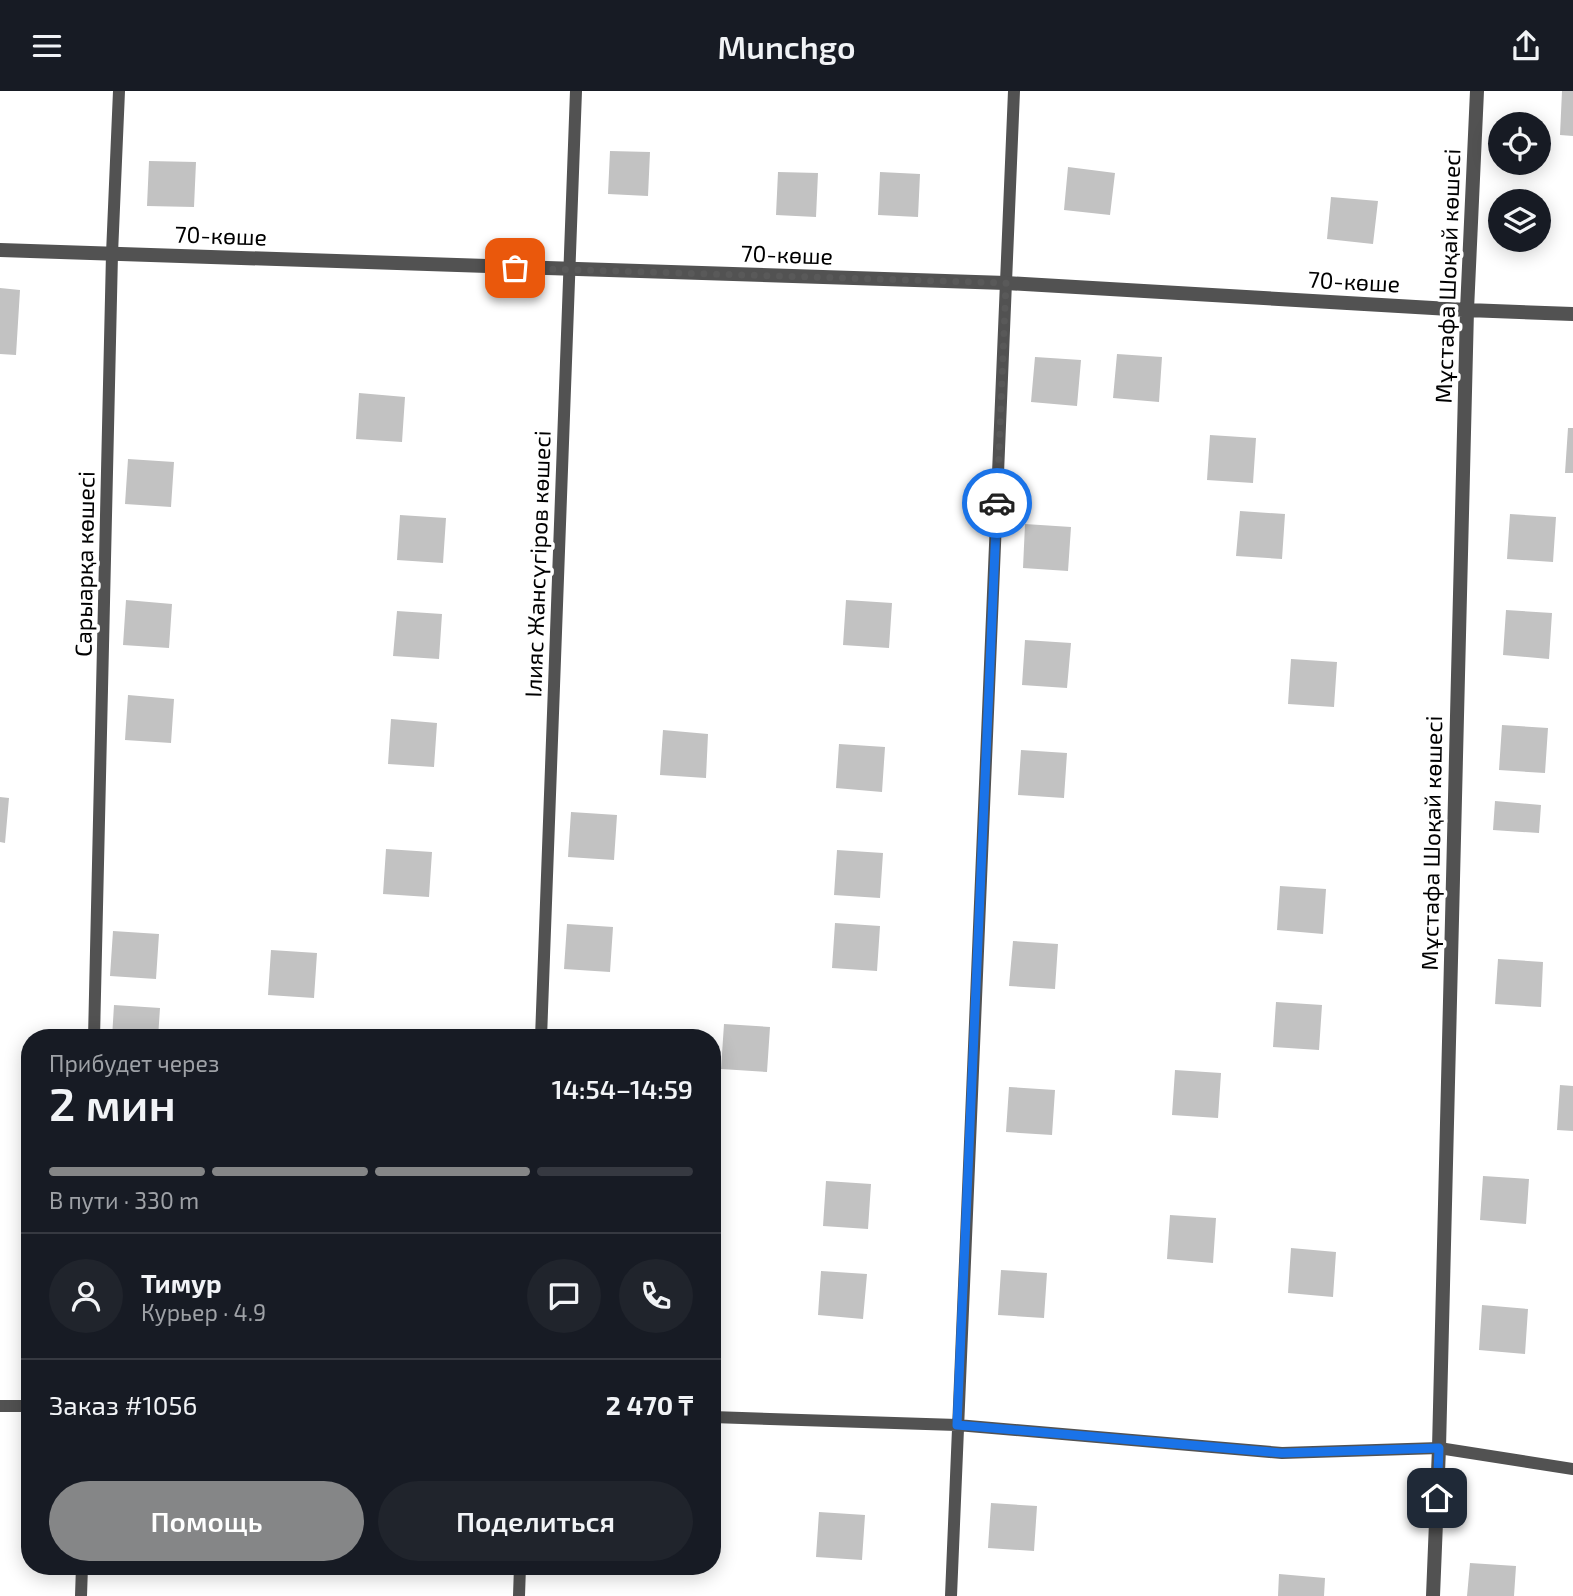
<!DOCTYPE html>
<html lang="ru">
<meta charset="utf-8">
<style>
body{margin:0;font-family:"Exo 2",sans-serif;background:#20242c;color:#f1f3f6;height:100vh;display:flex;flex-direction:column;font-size:26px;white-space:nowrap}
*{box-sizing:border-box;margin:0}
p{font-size:23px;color:#9ea1a6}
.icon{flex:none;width:38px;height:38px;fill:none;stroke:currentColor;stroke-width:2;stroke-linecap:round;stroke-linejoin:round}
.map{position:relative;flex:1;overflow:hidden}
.drawer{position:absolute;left:21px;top:938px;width:700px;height:546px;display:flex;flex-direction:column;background:#171b24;border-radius:28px;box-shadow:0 4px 18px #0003}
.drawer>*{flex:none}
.tools{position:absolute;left:1488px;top:21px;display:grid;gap:14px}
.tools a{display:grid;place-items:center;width:63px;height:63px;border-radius:50%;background:#171b24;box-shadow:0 4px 18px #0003;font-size:35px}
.pin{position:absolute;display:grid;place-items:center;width:60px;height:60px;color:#fff;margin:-30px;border-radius:14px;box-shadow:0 4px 10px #0006}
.courier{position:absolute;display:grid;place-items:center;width:70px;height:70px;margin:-35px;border:5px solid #1a73e8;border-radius:50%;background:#fff;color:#222;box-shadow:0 2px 9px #0007}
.headline em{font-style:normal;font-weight:600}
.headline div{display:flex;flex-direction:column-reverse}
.headline{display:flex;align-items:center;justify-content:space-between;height:119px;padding:0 28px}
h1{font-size:46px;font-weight:600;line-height:52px}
.bar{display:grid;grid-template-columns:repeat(4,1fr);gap:10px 7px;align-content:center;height:84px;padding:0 28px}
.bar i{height:9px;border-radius:5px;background:#363941}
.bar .selected{background:#858687}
.bar p{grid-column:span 4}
.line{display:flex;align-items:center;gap:18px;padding:0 28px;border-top:2px solid #363941}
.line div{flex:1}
.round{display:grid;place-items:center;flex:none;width:74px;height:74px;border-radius:37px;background:#20242c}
.action{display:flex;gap:14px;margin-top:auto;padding:14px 28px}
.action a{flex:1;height:80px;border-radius:42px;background:#858687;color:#fff;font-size:28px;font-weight:600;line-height:80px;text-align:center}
.action a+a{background:#20242c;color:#f1f3f6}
header{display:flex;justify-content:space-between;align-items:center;height:91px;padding:0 28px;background:#171b24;font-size:32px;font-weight:600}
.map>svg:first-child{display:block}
.building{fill:#c2c2c2}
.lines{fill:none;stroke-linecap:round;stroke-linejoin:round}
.lane{stroke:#525252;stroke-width:12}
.street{stroke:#525252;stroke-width:14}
.done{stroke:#595959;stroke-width:7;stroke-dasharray:0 12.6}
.route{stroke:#1a73e8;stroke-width:9}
.labels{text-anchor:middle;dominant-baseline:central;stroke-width:7;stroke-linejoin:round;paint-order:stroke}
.street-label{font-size:23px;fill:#000;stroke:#fff}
</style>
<header><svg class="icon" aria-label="menu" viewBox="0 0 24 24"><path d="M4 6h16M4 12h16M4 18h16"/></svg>Munchgo<svg class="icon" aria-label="share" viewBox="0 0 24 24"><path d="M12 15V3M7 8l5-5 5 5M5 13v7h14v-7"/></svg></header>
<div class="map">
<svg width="1573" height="1505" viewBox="0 0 1573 1505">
<rect width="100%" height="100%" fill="#fff"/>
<path class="building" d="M1562,0h11v45l-13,-1z
M610,60l40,1 -2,44 -40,-2z
M149,70l47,1 -2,45 -47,-1z
M1068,76l47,6 -5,42 -46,-5z
M778,81l40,1 -2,44 -40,-2z
M880,81l40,2 -2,43 -40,-2z
M1331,106l47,4 -5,43 -46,-5z
M0,197l20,2 -4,65 -16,-1z
M1117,263l45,3 -3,45 -46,-4z
M1035,266l46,3 -4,46 -46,-4z
M359,302l46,4 -3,45 -46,-3z
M1568,337h5v45h-8z
M1210,344l46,3 -3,45 -46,-3z
M128,368l46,3 -3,45 -46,-3z
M1240,420l45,3 -3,45 -46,-3z
M1510,423l46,3 -3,45 -46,-3z
M400,424l46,3 -3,45 -46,-3z
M1025,433l46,3 -3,44 -45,-3z
M126,509l46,4 -3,44 -46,-3z
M846,509l46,3 -3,45 -46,-3z
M1506,519l46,3 -3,46 -46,-4z
M397,520l45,3 -3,45 -46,-3z
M1025,549l46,3 -4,45 -45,-3z
M1291,568l46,3 -3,45 -46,-3z
M128,604l46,4 -3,44 -46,-3z
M391,628l46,4 -3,44 -46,-3z
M1502,634l46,3 -3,45 -46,-3z
M663,639l45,4 -2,44 -46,-3z
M839,653l46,3 -3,45 -46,-4z
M1021,659l46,3 -3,45 -46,-3z
M0,706l9,1 -4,45 -5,-1z
M1495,710l46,4 -2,28 -46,-3z
M571,721l46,3 -3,45 -46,-3z
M386,758l46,3 -3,45 -46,-3z
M837,759l46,3 -3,45 -46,-3z
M1280,795l46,3 -3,45 -46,-4z
M835,832l45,3 -3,45 -45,-3z
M567,833l46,3 -3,45 -46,-3z
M113,840l46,3 -3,45 -46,-3z
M1013,850l45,3 -3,45 -46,-3z
M271,859l46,3 -3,45 -46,-3z
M1498,868l45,3 -2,45 -46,-3z
M1276,911l46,3 -3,45 -46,-3z
M114,914l46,3 -2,30h-46z
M724,933l46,3 -3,45 -46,-3z
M1175,979l46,3 -3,45 -46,-3z
M1560,994l13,1v45l-16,-1z
M1009,996l46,3 -3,45 -46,-3z
M1483,1085l46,3 -3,45 -46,-4z
M826,1090l45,3 -3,45 -45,-3z
M1170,1124l46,3 -3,45 -46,-4z
M1291,1157l45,4 -3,45 -45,-4z
M1001,1179l46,3 -3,45 -46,-3z
M821,1180l46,3 -4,45 -45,-4z
M1482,1214l46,4 -3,45 -46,-4z
M991,1412l46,3 -3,45 -46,-3z
M819,1421l46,3 -3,45 -46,-3z
M1470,1472l46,3 -2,30h-47z
M1279,1483l46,4 -1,18h-46z"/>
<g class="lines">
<path class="lane" d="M94,947l18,-784 7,-163
M541,947l35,-947
M0,1315h30
M712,1326l245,8 325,28 157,-5 134,21
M81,1505l1,-30
M519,1505l1,-30
M951,1505l63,-1505"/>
<path class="street" d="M0,159l1006,33 461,27 106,4
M1433,1505l6,-148 28,-1138 10,-219"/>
</g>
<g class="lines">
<path class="done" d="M515,177l491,15 -9,220"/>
<path class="route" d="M997,412l-40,922 325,28 157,-5 -2,50"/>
</g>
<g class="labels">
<g class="street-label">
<text transform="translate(221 144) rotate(2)">70-көше</text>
<text transform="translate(787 163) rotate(2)">70-көше</text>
<text transform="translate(1447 185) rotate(-88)">Мұстафа Шоқай көшесі</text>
<text transform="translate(1354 190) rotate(3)">70-көше</text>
<text transform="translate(84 473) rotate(-89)">Сарыарқа көшесі</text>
<text transform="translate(537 473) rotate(-88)">Ілияс Жансүгіров көшесі</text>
<text transform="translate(1431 752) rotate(-89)">Мұстафа Шоқай көшесі</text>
</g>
</g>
</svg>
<div class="tools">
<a><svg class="icon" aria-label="locate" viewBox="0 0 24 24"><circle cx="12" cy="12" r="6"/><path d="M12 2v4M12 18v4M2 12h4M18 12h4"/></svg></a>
<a><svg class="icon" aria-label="layers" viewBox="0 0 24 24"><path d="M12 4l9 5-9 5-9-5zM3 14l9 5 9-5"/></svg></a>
</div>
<div class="pin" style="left:515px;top:177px;background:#ea580c"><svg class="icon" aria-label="bag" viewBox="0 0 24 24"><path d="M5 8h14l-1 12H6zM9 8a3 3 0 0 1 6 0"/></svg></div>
<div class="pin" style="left:1437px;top:1407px;background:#1f2937"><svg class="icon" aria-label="home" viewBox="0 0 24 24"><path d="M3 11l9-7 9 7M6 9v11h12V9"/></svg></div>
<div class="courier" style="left:997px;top:412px"><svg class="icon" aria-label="car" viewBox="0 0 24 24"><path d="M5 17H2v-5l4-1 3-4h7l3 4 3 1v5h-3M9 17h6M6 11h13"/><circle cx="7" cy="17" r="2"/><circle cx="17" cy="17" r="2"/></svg></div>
<section class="drawer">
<div class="headline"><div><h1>2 мин</h1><p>Прибудет через</p></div><em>14:54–14:59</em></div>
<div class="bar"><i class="selected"></i><i class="selected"></i><i class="selected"></i><i></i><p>В пути · 330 m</p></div>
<div class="line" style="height:126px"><a class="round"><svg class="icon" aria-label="person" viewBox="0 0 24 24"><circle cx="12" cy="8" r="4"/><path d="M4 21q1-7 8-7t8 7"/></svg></a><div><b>Тимур</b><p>Курьер · 4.9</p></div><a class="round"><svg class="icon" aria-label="chat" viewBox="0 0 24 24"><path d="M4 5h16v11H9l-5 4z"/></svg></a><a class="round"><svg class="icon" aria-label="phone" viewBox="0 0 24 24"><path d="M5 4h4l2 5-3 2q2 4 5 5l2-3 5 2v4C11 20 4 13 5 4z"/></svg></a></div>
<div class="line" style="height:91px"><div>Заказ #1056</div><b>2 470 ₸</b></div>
<div class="action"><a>Помощь</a><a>Поделиться</a></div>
</section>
</div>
